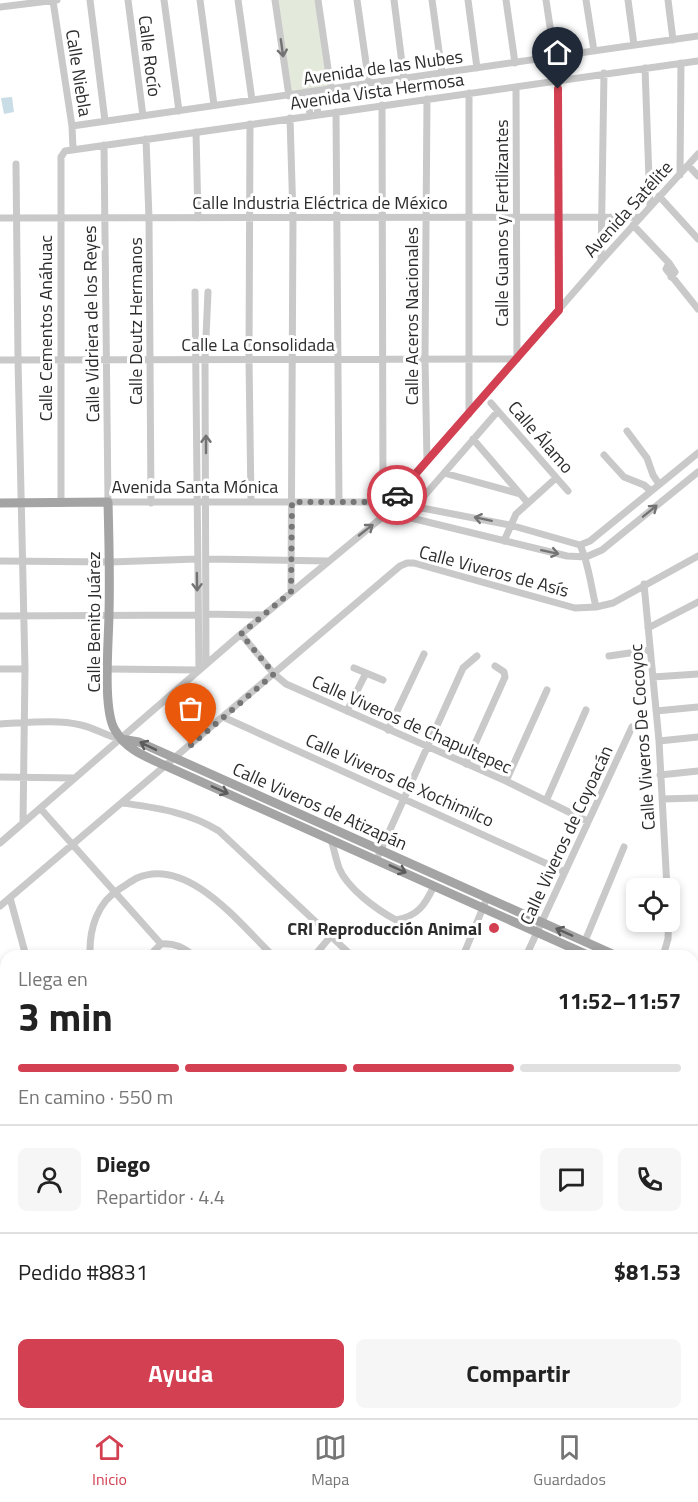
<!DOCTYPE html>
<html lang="es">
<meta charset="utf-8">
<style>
body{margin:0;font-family:"Titillium Web",sans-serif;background:#f6f6f6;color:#222;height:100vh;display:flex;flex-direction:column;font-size:22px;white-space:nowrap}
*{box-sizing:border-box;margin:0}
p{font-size:20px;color:#767676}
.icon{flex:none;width:33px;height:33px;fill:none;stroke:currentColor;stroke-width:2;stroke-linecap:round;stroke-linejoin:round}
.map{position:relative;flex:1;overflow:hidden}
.sheet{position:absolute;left:0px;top:950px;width:699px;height:470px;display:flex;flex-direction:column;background:#fff;border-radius:18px 18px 0 0;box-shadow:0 3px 9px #0003}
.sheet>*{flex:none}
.buttons{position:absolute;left:626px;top:878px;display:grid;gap:12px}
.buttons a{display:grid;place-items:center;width:54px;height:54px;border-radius:9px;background:#fff;box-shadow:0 3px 9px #0003;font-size:30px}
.pin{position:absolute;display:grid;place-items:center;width:51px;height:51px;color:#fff;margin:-62px -26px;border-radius:50% 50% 50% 0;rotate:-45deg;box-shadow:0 0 6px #0007}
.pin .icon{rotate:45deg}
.courier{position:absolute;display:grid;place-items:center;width:60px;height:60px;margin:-30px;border:4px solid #d24051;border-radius:50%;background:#fff;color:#222;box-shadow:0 2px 8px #0007}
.overview em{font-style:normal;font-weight:700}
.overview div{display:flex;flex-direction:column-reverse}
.overview{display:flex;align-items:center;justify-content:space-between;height:102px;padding:0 18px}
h1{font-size:39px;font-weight:700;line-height:45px}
.bar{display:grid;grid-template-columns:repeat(4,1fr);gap:9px 6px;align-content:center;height:72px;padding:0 18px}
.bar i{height:8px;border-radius:4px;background:#e0e0e0}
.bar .current{background:#d24051}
.bar p{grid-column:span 4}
.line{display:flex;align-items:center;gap:15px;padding:0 18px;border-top:2px solid #e0e0e0}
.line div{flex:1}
.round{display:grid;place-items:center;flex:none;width:63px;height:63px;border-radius:9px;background:#f6f6f6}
.action{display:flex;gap:12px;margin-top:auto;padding:12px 18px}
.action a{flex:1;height:69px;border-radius:9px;background:#d24051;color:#fff;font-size:24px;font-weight:700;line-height:69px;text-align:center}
.action a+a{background:#f6f6f6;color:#222}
.menu{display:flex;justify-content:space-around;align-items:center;height:84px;border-top:2px solid #e0e0e0;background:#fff;font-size:16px;color:#767676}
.menu a{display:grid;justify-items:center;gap:3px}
.menu .current{color:#d24051}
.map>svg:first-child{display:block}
.green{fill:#e3e9db}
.water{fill:#c9dde7}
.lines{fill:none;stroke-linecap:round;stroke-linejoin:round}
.minor{stroke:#c9c9c9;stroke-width:7}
.major{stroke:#a4a4a4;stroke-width:9}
.oneway{stroke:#737373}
.oneway2{stroke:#5c5c5c}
.done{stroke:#767676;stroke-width:6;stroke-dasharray:0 10.8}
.route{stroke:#d24051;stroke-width:8}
.poi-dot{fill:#d24051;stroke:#fff;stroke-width:2}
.labels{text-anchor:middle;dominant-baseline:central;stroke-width:6;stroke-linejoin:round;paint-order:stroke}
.street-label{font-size:18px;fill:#2c2c2c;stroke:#fff}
.poi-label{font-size:18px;font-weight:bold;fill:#2c2c2c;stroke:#fff;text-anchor:end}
</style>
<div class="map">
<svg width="698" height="1418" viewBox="0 0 698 1418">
<rect width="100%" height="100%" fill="#fff"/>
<path class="green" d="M277,0h39l13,87 -39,5z"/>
<path class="water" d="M12,97l2,15 -10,2 -3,-16z"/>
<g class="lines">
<path class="minor" d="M90,0l15,121
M128,0l15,116
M164,0l15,111
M200,0l14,105
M238,0l14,100
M275,0l14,96
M318,0l13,89
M357,0l12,84
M394,0l10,79
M432,0l10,73
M468,0l9,68
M506,0l9,63
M546,0l12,80 1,231
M586,0l8,51
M628,0l6,45
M668,0l5,40
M53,1l19,125 1,23
M0,7l57,-7
M645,68l5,139
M315,91l3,23
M307,92l3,23
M469,93v321
M427,99l-2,260 2,102
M382,105l1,397
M336,112l3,389
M290,118l3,99 -2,375
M250,124l-1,235 2,143
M72,126l626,-90
M196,132l2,86
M146,139l3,79 2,285
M104,145l4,357h283l119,23 70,20 10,-4 108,-88
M16,164l2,196 7,309 -2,154
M688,165l10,11
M680,175l1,-112
M659,196l39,43
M0,218l641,-1
M633,225l36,38 6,9 -4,5
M601,261l3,-188
M669,263l-3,6 32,40
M0,360l517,-1 -1,-272
M491,403l77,88
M627,431l20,27 6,17 6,9
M473,439l55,64
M604,455l20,22 20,8 7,6
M444,473l76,21
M391,502l210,-241 97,-107
M61,503v-346l4,-6 633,-90
M393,503l18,15 156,38 19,1 16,-7 96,-78
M411,518l14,-23 73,-84
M504,541l12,-27 40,-36
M580,545c9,19 11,42 16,62
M206,559l122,2
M0,561l110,1 87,-3
M644,584l15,157 8,147
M206,614l57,1
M0,616l198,-1
M648,628l50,-26
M241,634l33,40 12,10 220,97 81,40
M609,656l41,-6
M206,664l-1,-305 3,-67
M354,668l29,12
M0,669h25
M108,669l91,1 -4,-378
M653,677l45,-3
M347,711l19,-38
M656,711l42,-4
M223,717l342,155
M0,724c24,-1 57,-5 81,1 14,3 25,11 40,14
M388,730l36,-76
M659,741l39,-4
M466,764l39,-87 -1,-5 -9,-6
M660,775l38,-4
M0,777l75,1
M506,781l41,-91
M662,799l36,-1
M546,801l40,-91
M123,803c34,5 66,9 96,28l133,125
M40,808l121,136
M331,840c3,9 5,19 8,28 8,20 38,42 57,52 22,-4 29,-15 38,-34
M0,843l241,-209 139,-115 9,-3 22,2
M379,854l84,-186 14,-12
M10,898l16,58
M0,906l400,-340 7,-3h7l161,45 21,-1 17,-4 85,-47
M585,941l39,-94
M161,944c14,-1 22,3 33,12
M90,956c-1,-27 7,-54 31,-68 5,-3 10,-7 16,-10 51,-22 103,46 136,78
M153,956l1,-5 7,-7
M314,956l17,-20
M463,956l24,-58
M526,956l106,-229
M663,956l5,-17 1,-25
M2,1031l4,15
M693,1037l5,-8
M693,1088l5,-7
M0,1124l6,5
M693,1157l5,-8
M0,1165l6,-1
M693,1193l5,2
M0,1221h6
M693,1240l5,3
M0,1276h4
M693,1298l5,-5
M693,1317l5,4
M0,1345l6,-5
M0,1379l6,7
M0,1408l6,-5
M53,1413l5,5
M298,1413l6,5
M370,1413l6,5
M438,1413l7,5
M540,1413l6,5
M606,1413l5,5
M103,1418l6,-5
M489,1418l1,-5"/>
<path class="major" d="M0,503l108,-1c1,37 2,73 1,110 0,27 -7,97 6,118 11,20 32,27 51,36l424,190
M121,739l18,3 478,214
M693,988l5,2
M693,1000l5,2
M693,1382l5,-5
M660,1418l4,-5"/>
</g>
<defs><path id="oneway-shaft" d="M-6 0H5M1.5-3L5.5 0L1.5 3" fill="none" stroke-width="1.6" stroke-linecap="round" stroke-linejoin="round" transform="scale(1.5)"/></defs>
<g class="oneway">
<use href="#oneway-shaft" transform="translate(282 48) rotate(82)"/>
<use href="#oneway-shaft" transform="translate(206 444) rotate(-90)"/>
<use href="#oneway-shaft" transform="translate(650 511) rotate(-39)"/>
<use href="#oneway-shaft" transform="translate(483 519) rotate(-168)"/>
<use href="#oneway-shaft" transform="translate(366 530) rotate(-38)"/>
<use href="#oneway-shaft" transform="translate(550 552) rotate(12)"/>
<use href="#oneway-shaft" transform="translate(197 582) rotate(89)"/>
</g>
<g class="oneway2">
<use href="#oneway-shaft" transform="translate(148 746) rotate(-154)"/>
<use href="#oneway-shaft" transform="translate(220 790) rotate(24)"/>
<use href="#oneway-shaft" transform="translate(398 869) rotate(24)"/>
<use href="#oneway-shaft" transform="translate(564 932) rotate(-156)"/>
</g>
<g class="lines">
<path class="done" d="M191,745l83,-71 -33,-40 50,-42 1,-90h99l6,-7"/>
<path class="route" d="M397,495l162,-185 -1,-221"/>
</g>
<circle class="poi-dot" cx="494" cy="928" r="6"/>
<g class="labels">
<g class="street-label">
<text transform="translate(150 56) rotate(83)">Calle Rocío</text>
<text transform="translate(383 67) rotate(-8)">Avenida de las Nubes</text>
<text transform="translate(79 73) rotate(81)">Calle Niebla</text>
<text transform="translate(377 91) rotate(-8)">Avenida Vista Hermosa</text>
<text x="320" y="202">Calle Industria Eléctrica de México</text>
<text transform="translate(628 209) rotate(-48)">Avenida Satélite</text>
<text transform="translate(501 223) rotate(-90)">Calle Guanos y Fertilizantes</text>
<text transform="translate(411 316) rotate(-90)">Calle Aceros Nacionales</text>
<text transform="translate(135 321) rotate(-90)">Calle Deutz Hermanos</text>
<text transform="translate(91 324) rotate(-91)">Calle Vidriera de los Reyes</text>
<text transform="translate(45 328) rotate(-90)">Calle Cementos Anáhuac</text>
<text x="258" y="344">Calle La Consolidada</text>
<text transform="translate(541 437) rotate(49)">Calle Álamo</text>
<text x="195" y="486">Avenida Santa Mónica</text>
<text transform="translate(494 571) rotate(15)">Calle Viveros de Asís</text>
<text transform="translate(93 622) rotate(-90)">Calle Benito Juárez</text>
<text transform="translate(412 724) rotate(24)">Calle Viveros de Chapultepec</text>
<text transform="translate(642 737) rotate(-94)">Calle Viveros De Cocoyoc</text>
<text transform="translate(400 780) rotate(24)">Calle Viveros de Xochimilco</text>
<text transform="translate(320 806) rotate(24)">Calle Viveros de Atizapán</text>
<text transform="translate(566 835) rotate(-65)">Calle Viveros de Coyoacán</text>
</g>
<g class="poi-label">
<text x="482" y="928">CRI Reproducción Animal</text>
</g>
</g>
</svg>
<div class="buttons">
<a><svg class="icon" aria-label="locate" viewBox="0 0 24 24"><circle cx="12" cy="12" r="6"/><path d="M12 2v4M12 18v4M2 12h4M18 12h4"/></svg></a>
</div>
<div class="pin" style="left:191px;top:745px;background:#ea580c"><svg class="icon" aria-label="bag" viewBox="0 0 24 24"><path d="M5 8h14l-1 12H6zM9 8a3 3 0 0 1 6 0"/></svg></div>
<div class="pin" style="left:558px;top:89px;background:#1f2937"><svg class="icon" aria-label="home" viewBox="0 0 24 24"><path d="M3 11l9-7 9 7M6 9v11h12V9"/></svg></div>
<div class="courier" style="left:397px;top:495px"><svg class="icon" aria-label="car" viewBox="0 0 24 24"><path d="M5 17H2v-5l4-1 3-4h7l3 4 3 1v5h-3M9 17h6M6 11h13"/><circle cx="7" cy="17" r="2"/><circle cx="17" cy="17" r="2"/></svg></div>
<section class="sheet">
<div class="overview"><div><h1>3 min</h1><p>Llega en</p></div><em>11:52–11:57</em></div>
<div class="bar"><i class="current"></i><i class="current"></i><i class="current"></i><i></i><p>En camino · 550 m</p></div>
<div class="line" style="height:108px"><a class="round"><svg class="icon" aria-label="person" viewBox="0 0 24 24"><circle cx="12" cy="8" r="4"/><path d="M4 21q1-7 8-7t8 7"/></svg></a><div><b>Diego</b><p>Repartidor · 4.4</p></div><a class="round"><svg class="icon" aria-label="chat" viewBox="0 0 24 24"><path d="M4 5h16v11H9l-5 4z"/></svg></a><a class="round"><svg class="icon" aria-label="phone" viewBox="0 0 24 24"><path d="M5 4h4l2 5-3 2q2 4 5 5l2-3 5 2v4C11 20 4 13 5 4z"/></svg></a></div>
<div class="line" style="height:78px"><div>Pedido #8831</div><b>$81.53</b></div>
<div class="action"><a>Ayuda</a><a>Compartir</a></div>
</section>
</div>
<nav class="menu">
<a class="current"><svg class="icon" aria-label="home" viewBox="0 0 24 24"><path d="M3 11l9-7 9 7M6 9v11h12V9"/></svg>Inicio</a>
<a><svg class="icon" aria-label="map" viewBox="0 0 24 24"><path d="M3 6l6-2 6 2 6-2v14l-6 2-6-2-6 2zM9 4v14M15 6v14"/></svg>Mapa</a>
<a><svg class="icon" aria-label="saved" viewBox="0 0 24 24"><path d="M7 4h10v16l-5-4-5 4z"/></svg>Guardados</a>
</nav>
